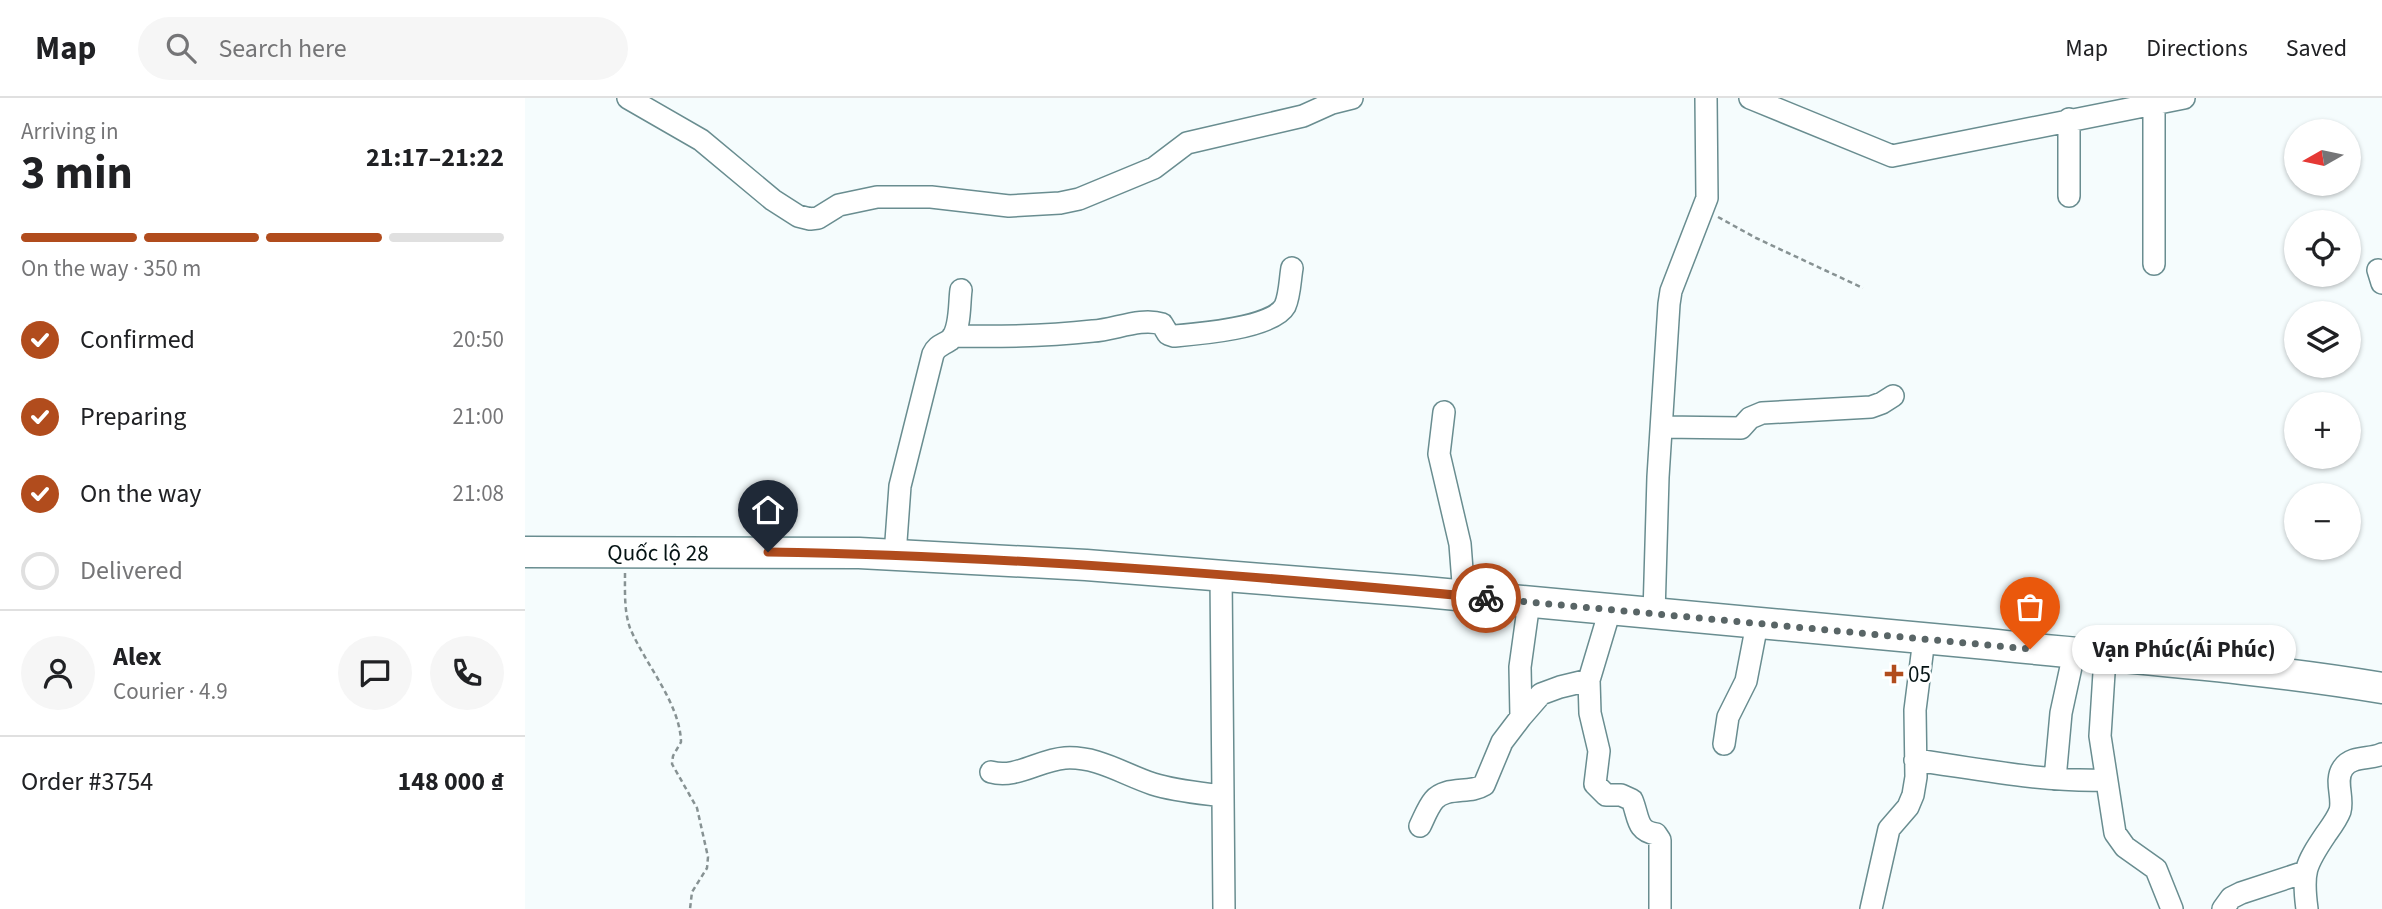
<!DOCTYPE html>
<meta charset="utf-8">
<style>
body{margin:0;font-family:"Source Sans 3",sans-serif;background:#f6f6f6;color:#202124;height:100vh;display:flex;flex-direction:column;font-size:26px;white-space:nowrap}
*{box-sizing:border-box;margin:0}
p{font-size:23px;color:#757577}
.icon{flex:none;width:38px;height:38px;fill:none;stroke:currentColor;stroke-width:2;stroke-linecap:round;stroke-linejoin:round}
.map{position:relative;flex:1;overflow:hidden}
.panel{display:flex;flex-direction:column;background:#fff;width:525px}
.panel>*{flex:none}
.needle{width:46px;rotate:261deg}
.fabs{position:absolute;left:1759px;top:21px;display:grid;gap:14px}
.fabs a{display:grid;place-items:center;width:77px;height:77px;border-radius:50%;background:#fff;box-shadow:0 2px 5px #0004;font-size:35px}
.pin{position:absolute;display:grid;place-items:center;width:60px;height:60px;color:#fff;margin:-72px -30px;border-radius:50% 50% 50% 0;rotate:-45deg;box-shadow:0 0 7px #0007}
.pin .icon{rotate:45deg}
.courier{position:absolute;display:grid;place-items:center;width:70px;height:70px;margin:-35px;border:5px solid #b14c1d;border-radius:50%;background:#fff;color:#222;box-shadow:0 2px 9px #0007}
.bubble{position:absolute;height:49px;border-radius:24px;background:#fff;box-shadow:0 2px 5px #0004;font-size:23px;font-weight:700;line-height:49px;text-align:center}
.summary em{font-style:normal;font-weight:700}
.summary div{display:flex;flex-direction:column-reverse}
.summary{display:flex;align-items:center;justify-content:space-between;height:119px;padding:0 21px}
h1{font-size:46px;font-weight:700;line-height:52px}
.bar{display:grid;grid-template-columns:repeat(4,1fr);gap:10px 7px;align-content:center;height:84px;padding:0 21px}
.bar i{height:9px;border-radius:5px;background:#e0e0e0}
.bar .current{background:#b14c1d}
.bar p{grid-column:span 4}
.line{display:flex;align-items:center;gap:18px;padding:0 21px;border-top:2px solid #e0e0e0}
.line div{flex:1}
.round{display:grid;place-items:center;flex:none;width:74px;height:74px;border-radius:37px;background:#f6f6f6}
ol{padding:0 21px;list-style:none}
li{display:flex;align-items:center;gap:21px;height:77px}
li p{margin-inline-start:auto}
li .icon{padding:7px;border-radius:50%;background:#b14c1d;color:#fff;stroke-width:4}
li:last-child{color:#757577}
li i{width:38px;height:38px;border:4px solid #e0e0e0;border-radius:50%}
header{display:flex;align-items:center;gap:42px;box-sizing:border-box;height:98px;padding:0 35px;background:#fff;border-bottom:2px solid #e0e0e0}
header strong{font-size:33px}
nav{display:flex;gap:38px;margin-inline-start:auto;font-size:24px}
.search{width:490px;height:63px;background:#f6f6f6;display:flex;align-items:center;gap:18px;box-sizing:border-box;padding:0 24px;border-radius:38px;color:#757577;font-size:26px}
main{display:flex;flex:1;min-height:0}
.map>svg:first-child{display:block}
.lines{fill:none;stroke-linecap:round;stroke-linejoin:round}
.minor-casing{stroke:#698d90;stroke-width:24}
.highway-casing{stroke:#698d90;stroke-width:33}
.path{stroke:#879293;stroke-width:2.5;stroke-dasharray:5 3.5;stroke-linecap:butt}
.minor{stroke:#fff;stroke-width:21}
.highway{stroke:#fff;stroke-width:30}
.done{stroke:#596566;stroke-width:7;stroke-dasharray:0 12.6}
.route{stroke:#b14c1d;stroke-width:9}
.poi-dot{fill:#b14c1d;stroke:#fff;stroke-width:2.5}
.labels{text-anchor:middle;dominant-baseline:central;stroke-width:5;stroke-linejoin:round;paint-order:stroke}
.street-label{font-size:23px;fill:#051314;stroke:#fff}
.poi-label{font-size:23px;fill:#051314;stroke:#fff;text-anchor:start}
</style>
<header>
<strong>Map</strong>
<div class="search"><svg class="icon" aria-label="search" viewBox="0 0 24 24"><circle cx="10" cy="10" r="6"/><path d="M15 15l6 6"/></svg>Search here</div>
<nav><a>Map</a><a>Directions</a><a>Saved</a></nav>
</header>
<main>
<section class="panel">
<div class="summary"><div><h1>3 min</h1><p>Arriving in</p></div><em>21:17–21:22</em></div>
<div class="bar"><i class="current"></i><i class="current"></i><i class="current"></i><i></i><p>On the way · 350 m</p></div>
<ol>
<li><svg class="icon" aria-label="check" viewBox="0 0 24 24"><path d="M5 12l5 5 9-10"/></svg>Confirmed<p>20:50</p></li>
<li><svg class="icon" aria-label="check" viewBox="0 0 24 24"><path d="M5 12l5 5 9-10"/></svg>Preparing<p>21:00</p></li>
<li><svg class="icon" aria-label="check" viewBox="0 0 24 24"><path d="M5 12l5 5 9-10"/></svg>On the way<p>21:08</p></li>
<li><i></i>Delivered</li>
</ol>
<div class="line" style="height:126px"><a class="round"><svg class="icon" aria-label="person" viewBox="0 0 24 24"><circle cx="12" cy="8" r="4"/><path d="M4 21q1-7 8-7t8 7"/></svg></a><div><b>Alex</b><p>Courier · 4.9</p></div><a class="round"><svg class="icon" aria-label="chat" viewBox="0 0 24 24"><path d="M4 5h16v11H9l-5 4z"/></svg></a><a class="round"><svg class="icon" aria-label="phone" viewBox="0 0 24 24"><path d="M5 4h4l2 5-3 2q2 4 5 5l2-3 5 2v4C11 20 4 13 5 4z"/></svg></a></div>
<div class="line" style="height:91px"><div>Order #3754</div><b>148 000 ₫</b></div>
</section>
<div class="map">
<svg width="1857" height="811" viewBox="0 0 1857 811">
<rect width="100%" height="100%" fill="#f5fcfd"/>
<g class="lines">
<defs>
<path id="minor" d="M103,0l73,42 72,60 25,16 12,3 8,-1 21,-13 38,-8h54l78,9 51,-3 19,-4 75,-31 33,-25 116,-27 29,-13 20,-5
M1225,0l142,58 292,-58
M1544,98v-77
M1629,166v-161
M1853,172l4,13
M428,238c46,1 94,0 140,-5 21,-1 48,-14 69,-7l6,10 6,2c24,-2 99,-8 111,-30 5,-11 5,-27 7,-38
M919,314l-5,42 21,90 4,52
M1137,329l79,1 9,-10 12,-5 109,-6 11,-4 11,-7
M370,457l5,-69 33,-132c4,-9 10,-9 17,-14 11,-10 9,-36 11,-50
M696,476l3,335
M1085,512l-21,70 1,33 9,38 -4,33 11,11h15l11,5c7,17 4,31 24,34l4,6v69
M1129,516l4,-137 11,-173 2,-13 36,-93 -1,-100
M1580,559l-5,79 15,97 10,14 31,22 16,40
M996,619l20,-23 19,-7 29,-7
M1199,646l4,-27 18,-36 11,-57
M1390,662c64,9 127,22 191,20
M466,674c25,7 48,-12 74,-14 32,-2 58,16 88,26 22,7 47,9 70,12
M1530,681l6,-66 13,-60
M895,728c4,-8 8,-19 14,-26 12,-14 36,-6 50,-15l18,-43 19,-25 -1,-50 9,-65
M1346,811l18,-80 19,-22 5,-12 3,-18 -1,-67 9,-71
M1698,811l8,-11 10,-5 64,-21
M1782,811c-5,-37 -2,-44 19,-75 5,-7 11,-15 14,-23 4,-14 -6,-30 3,-43 9,-13 27,-8 39,-14"/>
<g id="highway">
<path id="s1" d="M0,454l334,1 227,12 328,26 573,53c131,14 264,22 395,44"/>
</g>
</defs>
<use href="#minor" class="minor-casing"/>
<use href="#highway" class="highway-casing"/>
<path class="path" d="M1193,119l38,21 107,50
M100,475c0,18 -1,38 5,55 15,36 50,75 51,114l-8,14 -1,8 25,44 11,49 -1,11 -15,24 -2,17"/>
<use href="#minor" class="minor"/>
<use href="#highway" class="highway"/>
</g>
<g class="lines">
<path class="done" d="M961,500l544,51"/>
<path class="route" d="M243,454c240,4 479,23 718,46"/>
</g>
<path class="poi-dot" d="M1365.5 565.5h7v7h7v7h-7v7h-7v-7h-7v-7h7z"/>
<g class="labels">
<g class="street-label">
<text stroke="none"><textPath href="#s1" startOffset="133">Quốc lộ 28</textPath></text>
</g>
<g class="poi-label">
<text x="1383" y="576">05</text>
</g>
</g>
</svg>
<div class="fabs">
<a><svg class="needle" viewBox="-14 -14 28 28"><path d="M0-13l5 13h-10z" fill="#e53935"/><path d="M0 13l5-13h-10z" fill="#757577"/></svg></a>
<a><svg class="icon" aria-label="locate" viewBox="0 0 24 24"><circle cx="12" cy="12" r="6"/><path d="M12 2v4M12 18v4M2 12h4M18 12h4"/></svg></a>
<a><svg class="icon" aria-label="layers" viewBox="0 0 24 24"><path d="M12 4l9 5-9 5-9-5zM3 14l9 5 9-5"/></svg></a>
<a>+</a>
<a>−</a>
</div>
<div class="pin" style="left:1505px;top:551px;background:#ea580c"><svg class="icon" aria-label="bag" viewBox="0 0 24 24"><path d="M5 8h14l-1 12H6zM9 8a3 3 0 0 1 6 0"/></svg></div>
<div class="pin" style="left:243px;top:454px;background:#1f2937"><svg class="icon" aria-label="home" viewBox="0 0 24 24"><path d="M3 11l9-7 9 7M6 9v11h12V9"/></svg></div>
<div class="courier" style="left:961px;top:500px"><svg class="icon" aria-label="bike" viewBox="0 0 24 24"><circle cx="6" cy="16" r="4"/><circle cx="18" cy="16" r="4"/><path d="M6 16l4-8h5l3 8M10 8l3 8H6M13 5h3"/></svg></div>
<div class="bubble" style="left:1547px;top:527px;width:224px">Vạn Phúc(Ái Phúc)</div>
</div>
</main>
